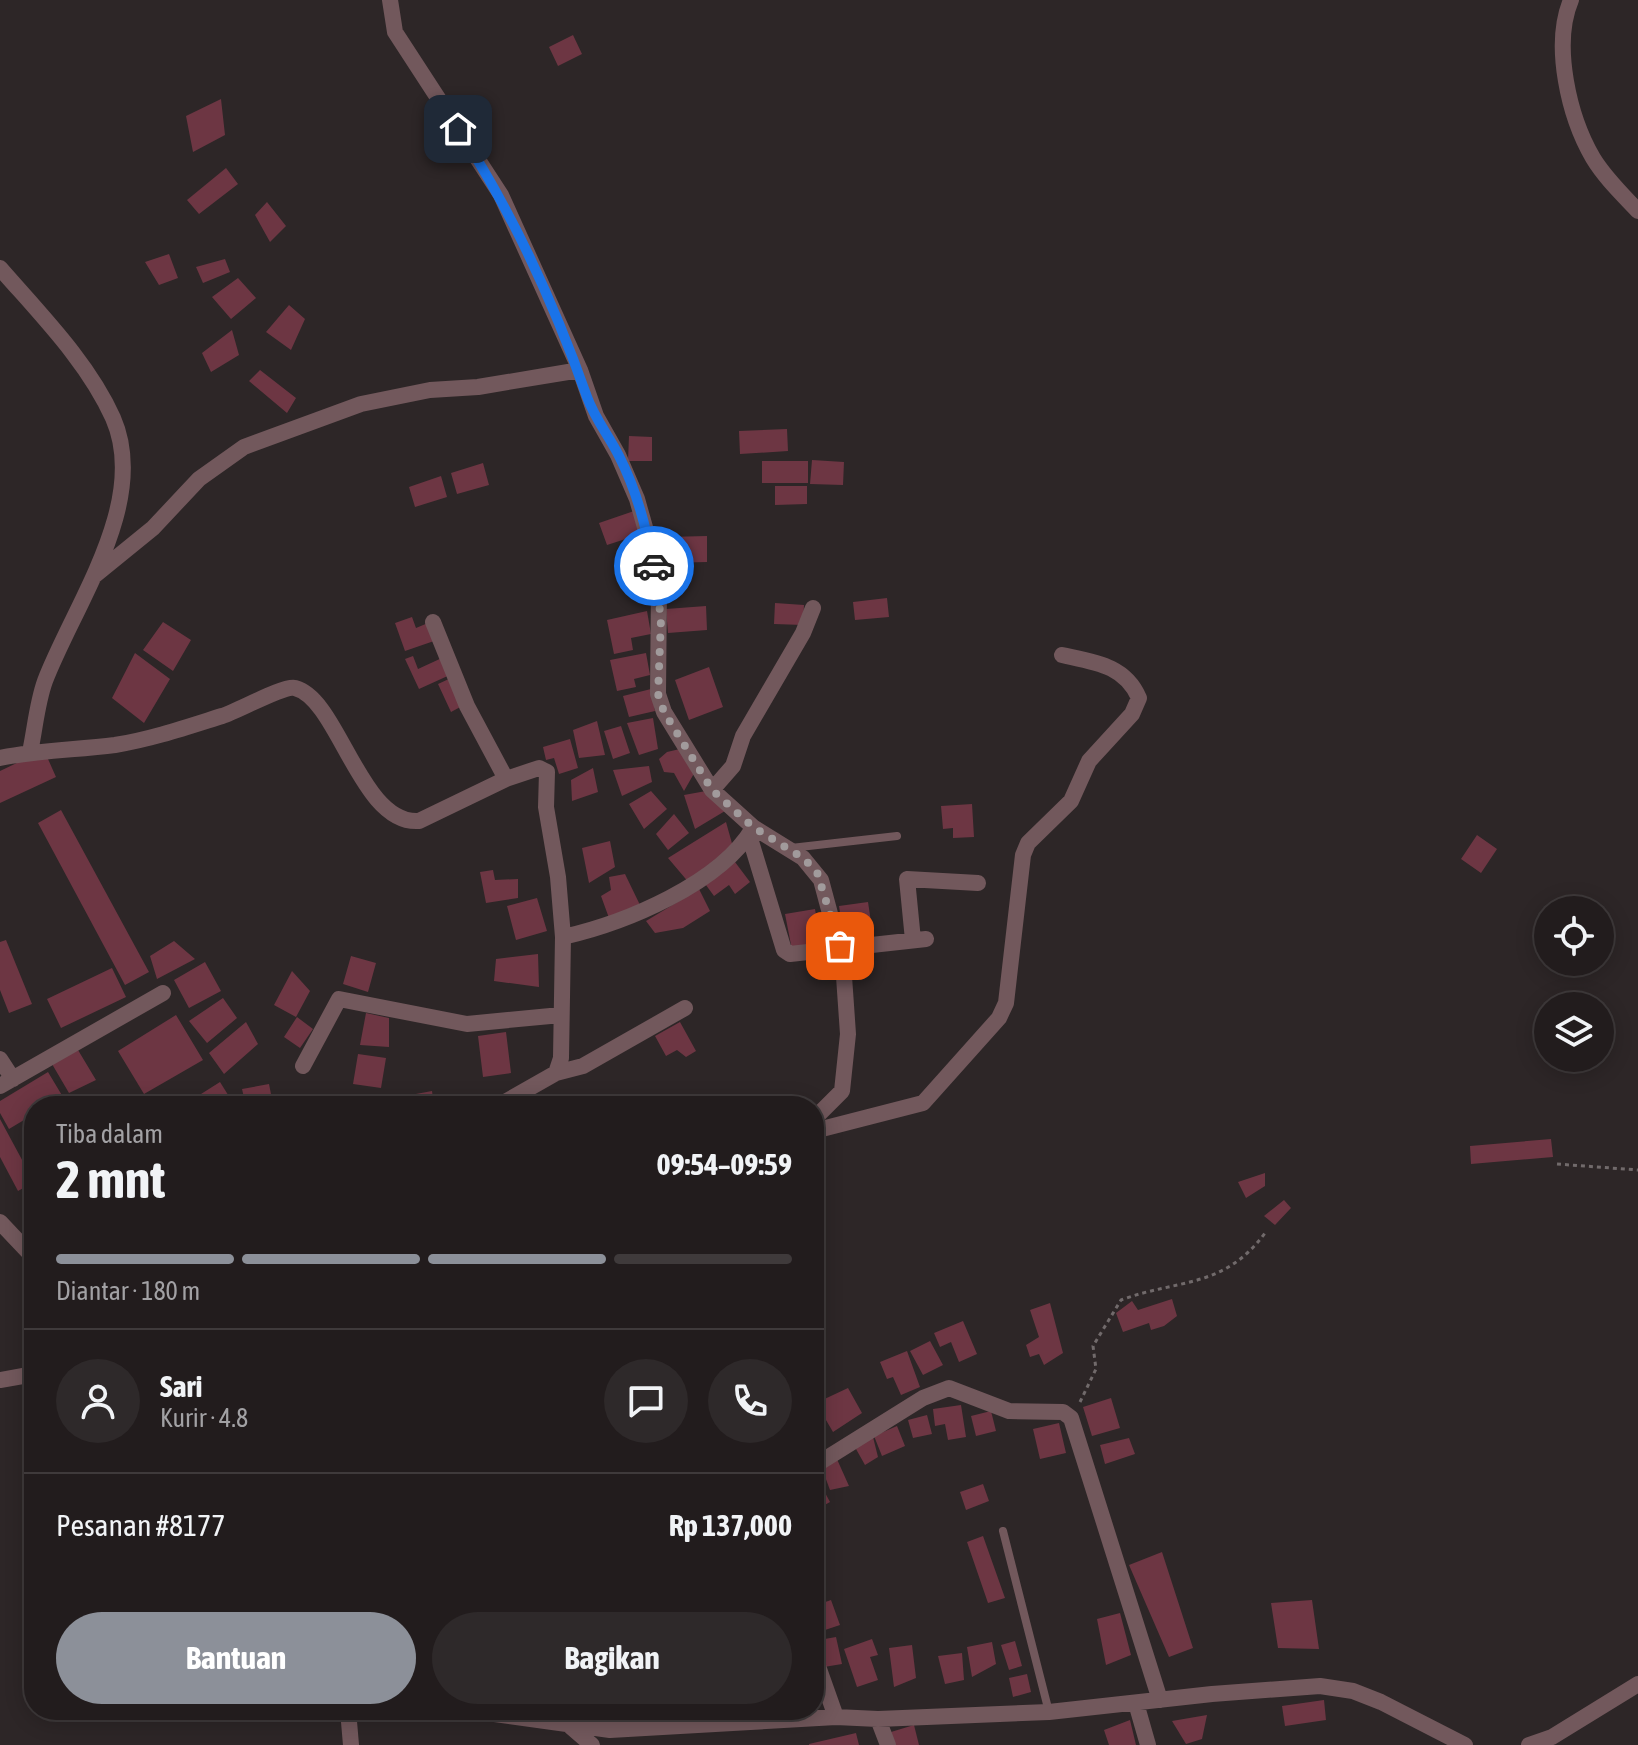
<!DOCTYPE html>
<html lang="id">
<meta charset="utf-8">
<style>
body{margin:0;font-family:"Asap Condensed",sans-serif;background:#2e292a;color:#f1f3f6;height:100vh;display:flex;flex-direction:column;font-size:30px;white-space:nowrap}
*{box-sizing:border-box;margin:0}
p{font-size:26px;color:#a2a1a4}
.icon{flex:none;width:44px;height:44px;fill:none;stroke:currentColor;stroke-width:2;stroke-linecap:round;stroke-linejoin:round}
.map{position:relative;flex:1;overflow:hidden}
.sheet{position:absolute;left:24px;top:1096px;width:800px;height:624px;display:flex;flex-direction:column;background:#221c1d;border-radius:32px;box-shadow:0 4px 20px #0003,0 0 0 2px #3f3a3b}
.sheet>*{flex:none}
.fabs{position:absolute;left:1534px;top:896px;display:grid;gap:16px}
.fabs a{display:grid;place-items:center;width:80px;height:80px;border-radius:50%;background:#221c1d;box-shadow:0 4px 20px #0003,0 0 0 2px #3f3a3b;font-size:40px}
.pin{position:absolute;display:grid;place-items:center;width:68px;height:68px;color:#fff;margin:-34px;border-radius:16px;box-shadow:0 4px 12px #0006}
.courier{position:absolute;display:grid;place-items:center;width:80px;height:80px;margin:-40px;border:6px solid #1a73e8;border-radius:50%;background:#fff;color:#222;box-shadow:0 2px 10px #0007}
.overview em{font-style:normal;font-weight:700}
.overview div{display:flex;flex-direction:column-reverse}
.overview{display:flex;align-items:center;justify-content:space-between;height:136px;padding:0 32px}
h1{font-size:52px;font-weight:700;line-height:60px}
.bar{display:grid;grid-template-columns:repeat(4,1fr);gap:12px 8px;align-content:center;height:96px;padding:0 32px}
.bar i{height:10px;border-radius:6px;background:#3f3a3b}
.bar .current{background:#8c9099}
.bar p{grid-column:span 4}
.line{display:flex;align-items:center;gap:20px;padding:0 32px;border-top:2px solid #3f3a3b}
.line div{flex:1}
.round{display:grid;place-items:center;flex:none;width:84px;height:84px;border-radius:42px;background:#2e292a}
.cta{display:flex;gap:16px;margin-top:auto;padding:16px 32px}
.cta a{flex:1;height:92px;border-radius:48px;background:#8c9099;color:#fff;font-size:32px;font-weight:700;line-height:92px;text-align:center}
.cta a+a{background:#2e292a;color:#f1f3f6}
.map>svg:first-child{display:block}
.building{fill:#6d3643}
.lines{fill:none;stroke-linecap:round;stroke-linejoin:round}
.path{stroke:#716a6b;stroke-width:3;stroke-dasharray:4 4;stroke-linecap:butt}
.lane{stroke:#72585c;stroke-width:8}
.street{stroke:#72585c;stroke-width:16}
.done{stroke:#a19b9c;stroke-width:8;stroke-dasharray:0 14.4}
.route{stroke:#1a73e8;stroke-width:10}
</style>
<div class="map">
<svg width="1638" height="1745" viewBox="0 0 1638 1745">
<rect width="100%" height="100%" fill="#2d2627"/>
<path class="building" d="M573,35l9,19 -24,12 -9,-19z
M221,99l4,36 -32,17 -7,-36z
M226,168l12,16 -39,30 -12,-14z
M267,202l19,24 -16,16 -15,-27z
M169,254l9,24 -19,7 -14,-23z
M225,259l5,13 -27,11 -7,-16z
M238,278l18,20 -25,21 -19,-22z
M289,305l16,14 -14,31 -25,-18z
M232,330l7,25 -28,17 -9,-19z
M260,370l36,28 -9,15 -38,-32z
M787,429l1,22 -48,3 -1,-23z
M629,436l23,1v24h-24z
M812,460l32,2 -1,23 -33,-1z
M762,461h46v22h-46z
M483,463l6,22 -32,9 -6,-21z
M441,476l6,21 -32,10 -6,-20z
M775,486h32v18l-32,1z
M634,511l7,23 -34,11 -8,-22z
M707,536v26l-39,1 -1,-26z
M887,598l2,19 -34,3 -2,-18z
M775,603l29,2 -1,20 -29,-1z
M706,606l1,24 -39,3 -2,-24z
M647,611l4,23 -20,4 2,12 -19,4 -7,-34z
M412,617l4,11 12,-5 6,18 -29,10 -10,-28z
M163,622l28,18 -18,31 -30,-21z
M135,653l35,26 -26,44 -32,-25z
M646,653l4,22 -16,4 2,8 -19,4 -7,-31z
M413,656l5,13 26,-12 8,17 -33,15 -14,-30z
M709,667l14,40 -34,13 -14,-40z
M451,678l13,27 -13,7 -13,-28z
M651,689l4,22 -26,6 -6,-21z
M653,718l5,31 -19,6 -12,-32z
M597,721l8,34 -26,3 -6,-28z
M621,726l9,27 -17,6 -9,-28z
M570,739l8,29 -19,6 -5,-16 -8,2 -3,-13z
M684,748l12,22 -12,21 -10,-18 -10,-1 -5,-13 8,-7z
M44,750l12,27 -56,26v-32z
M649,766l3,16 -30,14 -9,-26z
M593,768l5,24 -26,9 -1,-21z
M651,791l16,18 -23,20 -15,-25z
M706,791l19,20 -30,18 -11,-34z
M972,804l2,33 -21,1v-10l-10,1 -2,-23z
M61,810l88,162 -24,13 -87,-162z
M674,814l15,19 -21,17 -12,-16z
M726,822l7,25 -43,37 -22,-26z
M1477,835l20,14 -16,24 -20,-14z
M610,841l5,26 -26,16 -7,-35z
M732,858l18,24 -15,12 -6,-9 -15,11 -11,-15z
M493,870l2,10 23,-1v19l-32,5 -6,-31z
M625,874l15,31 -31,13 -8,-22 10,-6 -2,-13z
M699,889l11,22 -27,17 -28,5 -9,-12z
M537,898l10,33 -31,9 -9,-34z
M868,902l5,33 -21,3 -2,-14 -8,2 -3,-20z
M815,909l6,35 -29,6 -7,-36z
M6,940l26,64 -23,9 -9,-23v-48z
M174,941l21,18 -38,20 -7,-23z
M538,954l1,33 -45,-6 2,-22z
M351,956l25,7 -8,29 -25,-8z
M205,962l16,29 -32,17 -15,-28z
M112,968l14,29 -65,31 -14,-29z
M292,971l18,20 -14,26 -22,-12z
M223,998l14,20 -30,25 -18,-22z
M366,1013l23,5v29l-29,-2z
M176,1015l27,45 -59,34 -26,-43z
M297,1017l16,12 -13,19 -16,-11z
M246,1022l12,22 -34,30 -15,-21z
M680,1022l16,29 -10,6 -9,-7 -11,6 -11,-20z
M506,1032l5,41 -28,4 -5,-41z
M78,1050l18,30 -27,13 -17,-29z
M358,1054l28,4 -5,30 -28,-4z
M48,1072l15,25 -15,9h-14v8l-25,15 -9,-16v-12z
M220,1082l15,24h-53z
M269,1084l4,20 -27,2 -4,-17z
M432,1091l2,15h-28l-1,-10z
M0,1119l34,63 -16,9 -18,-34z
M1551,1139l2,18 -82,7 -1,-18z
M1265,1173v13l-19,12 -8,-16z
M1284,1200l7,8 -16,17 -11,-9z
M1172,1299l5,17 -13,10 -13,4 -2,-7 -26,9 -7,-19 16,-12 6,9z
M1050,1303l13,50 -19,12 -5,-11 -9,3 -4,-12 13,-8 -9,-27z
M963,1321l14,33 -18,8 -8,-20 -11,5 -6,-14z
M930,1341l13,24 -20,10 -13,-24z
M907,1351l13,36 -19,8 -8,-18 -6,2 -7,-17z
M848,1388l14,25 -29,19 -17,-29z
M1111,1398l9,30 -28,8 -9,-29z
M961,1405l5,32 -18,3 -3,-16 -10,2 -2,-17z
M991,1411l5,20 -20,5 -5,-20z
M927,1415l5,19 -19,4 -5,-18z
M1059,1423l7,30 -26,6 -7,-30z
M897,1426l8,20 -23,10 -8,-20z
M872,1433l6,24 -13,8 -9,-16z
M1129,1438l6,16 -30,10 -5,-19z
M836,1457l13,29 -19,4 -9,-24z
M816,1476l14,26 -16,9v-32z
M983,1484l6,17 -23,9 -6,-18z
M983,1536l22,62 -17,5 -21,-61z
M1162,1552l31,96 -24,9 -40,-92z
M831,1600l9,25 -24,8 -2,-27z
M1312,1600l7,49 -41,-1 -7,-45z
M1120,1613l11,42 -25,10 -9,-46z
M836,1637l6,27 -18,3 -5,-27z
M872,1639l6,16 -8,2 8,23 -21,7 -13,-38z
M1015,1641l7,25 -13,4 -8,-25z
M992,1642l4,22 -24,13 -5,-30z
M912,1645l4,33 -22,9 -5,-39z
M962,1653l2,27 -19,4 -7,-28z
M1027,1674l4,18 -18,5 -4,-19z
M1324,1700l2,20 -41,6 -3,-20z
M1207,1715l-5,24 -16,5 -14,-23z
M1130,1720l6,25h-27l-5,-15z
M914,1725l5,20h-24l-4,-13z
M856,1733l3,12h-50v-1z"/>
<g class="lines">
<path class="path" d="M1557,1164l81,6
M1080,1402l16,-33 -3,-23 28,-46c56,-21 103,-11 144,-67"/>
<path class="lane" d="M791,848l106,-12
M1003,1531l46,181"/>
<path class="street" d="M390,0l5,32 106,163 79,175
M1571,0c-19,45 -2,117 22,158 12,20 30,37 45,53
M0,268c40,46 88,94 113,150 37,84 -39,187 -68,263 -8,22 -10,48 -15,71
M94,576l59,-48 46,-49 45,-32 117,-43 69,-14 48,-3 102,-17 16,46 22,39 19,44 11,39 11,48 -1,108 6,18 48,78 41,37 50,31 18,22 22,82 5,72 -6,57 -28,28
M0,758c39,-8 77,-8 115,-13 37,-6 72,-18 107,-29 16,-5 62,-31 73,-28 44,11 65,137 124,133l87,-42 -39,-73 -34,-84
M712,790l21,-24 10,-30 60,-103 10,-25
M749,835l35,115 6,4 136,-15
M563,937c62,-14 157,-53 190,-109
M913,940l-6,-61 71,4
M0,1059l13,20
M303,1066l36,-67 128,25 94,-9
M556,1073l27,-7 102,-58
M0,1086l163,-93
M498,1106l58,-33 5,-15 2,-121 -5,-60 -12,-70 1,-35 -8,-4 -33,11
M814,1131l109,-28 76,-85 7,-15 17,-148 5,-12 43,-42 18,-40 43,-47 7,-16c-14,-33 -45,-36 -77,-43
M0,1222l34,36
M0,1380l34,-6
M814,1466l109,-68 26,-10 60,23 54,1 8,6 89,282
M814,1655l22,62
M1136,1703l12,42
M348,1710l3,35
M466,1710l144,20 226,-13 42,2 171,-7 163,-18 108,-8 33,5 28,11 84,43
M878,1719l10,26
M571,1727l21,18
M1529,1745l23,-8 86,-53"/>
</g>
<g class="lines">
<path class="done" d="M654,566l7,53 -3,75 6,18 48,78 41,37 50,31 14,14 23,74"/>
<path class="route" d="M458,129c55,84 96,174 129,268 8,22 22,39 32,59 18,35 27,72 35,110"/>
</g>
</svg>
<div class="fabs">
<a><svg class="icon" aria-label="locate" viewBox="0 0 24 24"><circle cx="12" cy="12" r="6"/><path d="M12 2v4M12 18v4M2 12h4M18 12h4"/></svg></a>
<a><svg class="icon" aria-label="layers" viewBox="0 0 24 24"><path d="M12 4l9 5-9 5-9-5zM3 14l9 5 9-5"/></svg></a>
</div>
<div class="pin" style="left:840px;top:946px;background:#ea580c"><svg class="icon" aria-label="bag" viewBox="0 0 24 24"><path d="M5 8h14l-1 12H6zM9 8a3 3 0 0 1 6 0"/></svg></div>
<div class="pin" style="left:458px;top:129px;background:#1f2937"><svg class="icon" aria-label="home" viewBox="0 0 24 24"><path d="M3 11l9-7 9 7M6 9v11h12V9"/></svg></div>
<div class="courier" style="left:654px;top:566px"><svg class="icon" aria-label="car" viewBox="0 0 24 24"><path d="M5 17H2v-5l4-1 3-4h7l3 4 3 1v5h-3M9 17h6M6 11h13"/><circle cx="7" cy="17" r="2"/><circle cx="17" cy="17" r="2"/></svg></div>
<section class="sheet">
<div class="overview"><div><h1>2 mnt</h1><p>Tiba dalam</p></div><em>09:54–09:59</em></div>
<div class="bar"><i class="current"></i><i class="current"></i><i class="current"></i><i></i><p>Diantar · 180 m</p></div>
<div class="line" style="height:144px"><a class="round"><svg class="icon" aria-label="person" viewBox="0 0 24 24"><circle cx="12" cy="8" r="4"/><path d="M4 21q1-7 8-7t8 7"/></svg></a><div><b>Sari</b><p>Kurir · 4.8</p></div><a class="round"><svg class="icon" aria-label="chat" viewBox="0 0 24 24"><path d="M4 5h16v11H9l-5 4z"/></svg></a><a class="round"><svg class="icon" aria-label="phone" viewBox="0 0 24 24"><path d="M5 4h4l2 5-3 2q2 4 5 5l2-3 5 2v4C11 20 4 13 5 4z"/></svg></a></div>
<div class="line" style="height:104px"><div>Pesanan #8177</div><b>Rp 137,000</b></div>
<div class="cta"><a>Bantuan</a><a>Bagikan</a></div>
</section>
</div>
